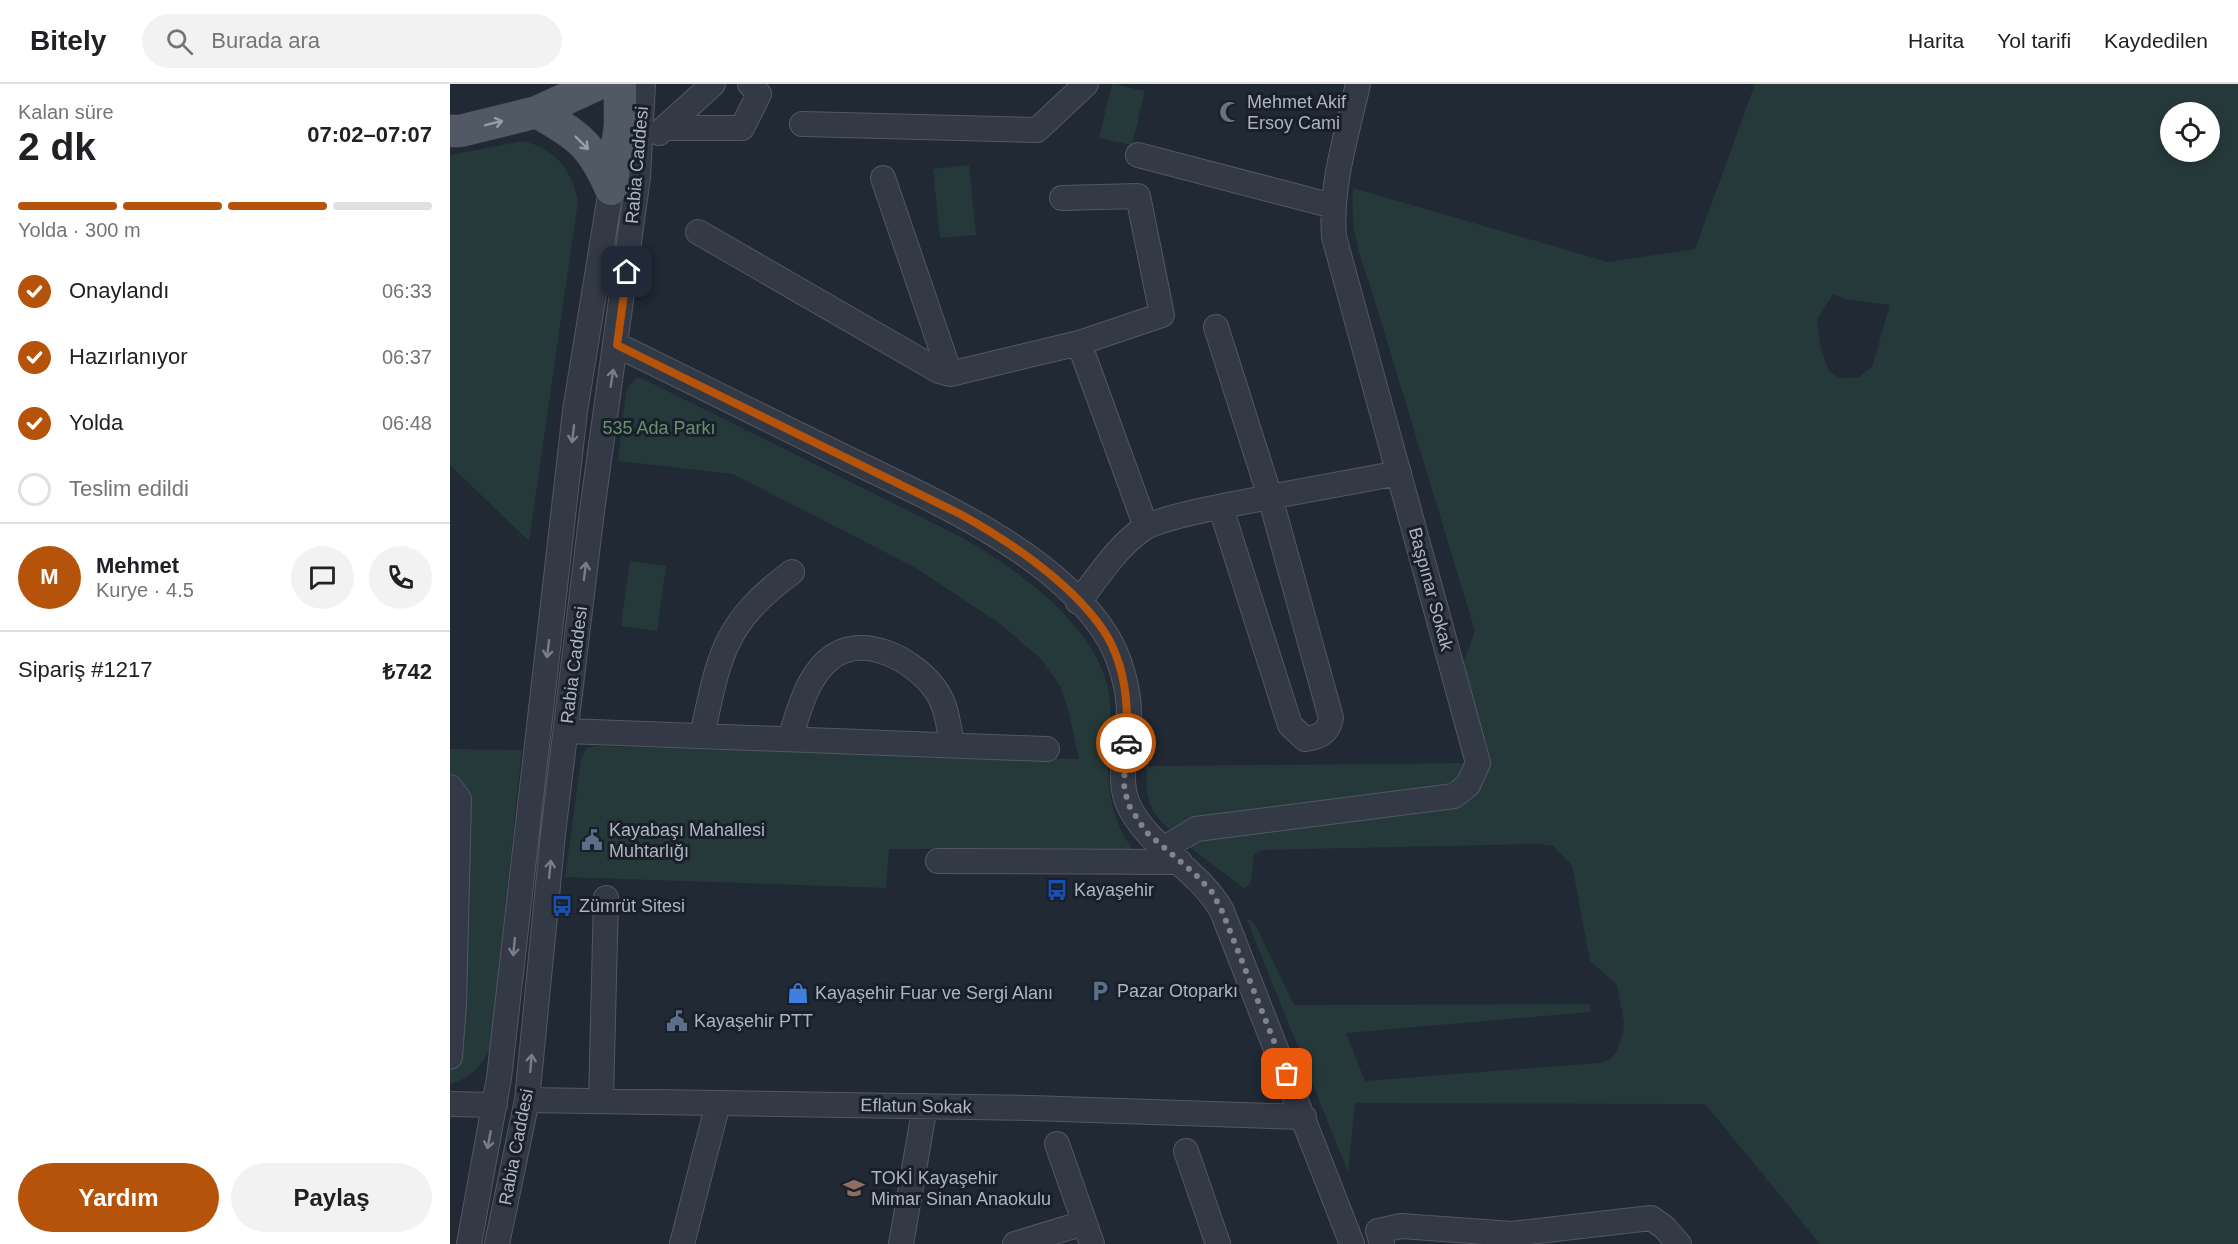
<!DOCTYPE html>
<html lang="tr">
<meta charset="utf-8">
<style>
body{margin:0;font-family:Helvetica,sans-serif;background:#f2f2f2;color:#202124;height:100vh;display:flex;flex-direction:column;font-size:22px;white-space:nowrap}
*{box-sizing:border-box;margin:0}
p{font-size:20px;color:#757577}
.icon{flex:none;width:33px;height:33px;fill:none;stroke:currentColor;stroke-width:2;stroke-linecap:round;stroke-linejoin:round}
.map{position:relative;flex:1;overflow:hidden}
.drawer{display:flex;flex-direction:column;background:#fff;width:450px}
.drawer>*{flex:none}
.buttons{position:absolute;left:1710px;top:18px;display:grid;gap:12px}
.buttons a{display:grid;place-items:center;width:60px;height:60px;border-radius:50%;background:#fff;box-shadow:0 3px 9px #0003;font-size:30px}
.pin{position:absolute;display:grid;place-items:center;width:51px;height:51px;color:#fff;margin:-26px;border-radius:12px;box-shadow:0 3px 9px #0006}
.courier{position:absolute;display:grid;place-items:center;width:60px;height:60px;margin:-30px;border:4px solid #b45309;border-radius:50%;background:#fff;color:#222;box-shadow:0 2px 8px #0007}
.overview em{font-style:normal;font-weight:800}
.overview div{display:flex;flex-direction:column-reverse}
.overview{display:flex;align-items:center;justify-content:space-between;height:102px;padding:0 18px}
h1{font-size:39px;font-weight:800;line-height:45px}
.bar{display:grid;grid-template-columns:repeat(4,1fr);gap:9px 6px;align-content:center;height:72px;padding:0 18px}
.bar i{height:8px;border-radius:4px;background:#e0e0e0}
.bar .current{background:#b45309}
.bar p{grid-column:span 4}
.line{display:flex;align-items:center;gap:15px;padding:0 18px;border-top:2px solid #e0e0e0}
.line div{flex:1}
.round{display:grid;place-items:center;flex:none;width:63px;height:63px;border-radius:32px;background:#f2f2f2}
ol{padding:0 18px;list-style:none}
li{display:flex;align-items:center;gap:18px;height:66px}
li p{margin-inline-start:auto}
li .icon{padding:6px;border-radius:50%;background:#b45309;color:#fff;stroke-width:4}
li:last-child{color:#757577}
li i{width:33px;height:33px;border:3px solid #e0e0e0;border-radius:50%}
.primary-button{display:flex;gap:12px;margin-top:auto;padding:12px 18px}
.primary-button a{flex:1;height:69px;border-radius:36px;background:#b45309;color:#fff;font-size:24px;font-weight:800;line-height:69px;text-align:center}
.primary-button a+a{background:#f2f2f2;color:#202124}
header{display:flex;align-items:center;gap:36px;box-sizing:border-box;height:84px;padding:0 30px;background:#fff;border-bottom:2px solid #e0e0e0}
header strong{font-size:28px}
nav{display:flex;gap:33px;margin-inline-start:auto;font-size:21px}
.search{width:420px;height:54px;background:#f2f2f2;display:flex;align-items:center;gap:15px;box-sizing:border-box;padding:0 21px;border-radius:33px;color:#757577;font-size:22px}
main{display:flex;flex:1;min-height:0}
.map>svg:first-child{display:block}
.green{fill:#26393a;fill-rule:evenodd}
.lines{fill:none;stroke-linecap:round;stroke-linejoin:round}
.minor-casing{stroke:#515863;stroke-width:26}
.major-casing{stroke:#3d444f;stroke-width:33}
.minor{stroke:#333a45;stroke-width:24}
.major{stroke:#515965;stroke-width:32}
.oneway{stroke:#969eab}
.oneway2{stroke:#767e8a}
.done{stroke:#7c8490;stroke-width:6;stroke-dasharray:0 10.8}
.route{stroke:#b45309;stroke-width:8}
.labels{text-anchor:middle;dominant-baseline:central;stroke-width:6;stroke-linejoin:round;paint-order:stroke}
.poi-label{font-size:18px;fill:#adb5c2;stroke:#192029;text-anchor:start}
.street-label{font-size:18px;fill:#adb5c2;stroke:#192029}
.park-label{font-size:18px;fill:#679171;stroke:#192029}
</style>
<header>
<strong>Bitely</strong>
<div class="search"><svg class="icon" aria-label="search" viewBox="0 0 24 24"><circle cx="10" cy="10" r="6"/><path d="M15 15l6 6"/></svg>Burada ara</div>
<nav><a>Harita</a><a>Yol tarifi</a><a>Kaydedilen</a></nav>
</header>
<main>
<section class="drawer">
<div class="overview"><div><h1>2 dk</h1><p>Kalan süre</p></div><em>07:02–07:07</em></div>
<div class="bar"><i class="current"></i><i class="current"></i><i class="current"></i><i></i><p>Yolda · 300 m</p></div>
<ol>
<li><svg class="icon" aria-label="check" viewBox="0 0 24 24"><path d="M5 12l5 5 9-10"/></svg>Onaylandı<p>06:33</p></li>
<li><svg class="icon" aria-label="check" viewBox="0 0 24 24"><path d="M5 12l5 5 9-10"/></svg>Hazırlanıyor<p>06:37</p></li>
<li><svg class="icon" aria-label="check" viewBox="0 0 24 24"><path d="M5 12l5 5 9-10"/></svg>Yolda<p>06:48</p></li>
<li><i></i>Teslim edildi</li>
</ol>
<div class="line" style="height:108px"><b class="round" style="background:#b45309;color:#fff">M</b><div><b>Mehmet</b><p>Kurye · 4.5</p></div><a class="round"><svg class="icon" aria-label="chat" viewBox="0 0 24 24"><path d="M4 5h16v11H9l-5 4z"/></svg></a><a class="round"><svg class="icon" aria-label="phone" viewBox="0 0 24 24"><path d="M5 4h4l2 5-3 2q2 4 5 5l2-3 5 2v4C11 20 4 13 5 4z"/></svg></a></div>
<div class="line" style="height:78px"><div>Sipariş #1217</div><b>₺742</b></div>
<div class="primary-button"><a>Yardım</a><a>Paylaş</a></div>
</section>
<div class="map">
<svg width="1788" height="1160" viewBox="0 0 1788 1160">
<rect width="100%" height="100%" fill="#202934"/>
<path class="green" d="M662,0l33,7 -13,54 -33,-7z
M1305,0h483v1160h-418l-115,-140 -350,-1 -7,69 -101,-252 4,-1 5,7 38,79 296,-1 1,8 -245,21 19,48 234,-18 10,-3 7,-7 7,-20 1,-11 -7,-37 -27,-24 -18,-96 -19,-19 -14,-2 -277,6 -8,5 -3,26 -6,8c-22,-18 -82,-57 -93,-81 -7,-13 -5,-27 -6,-42l332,-3 11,-9 -26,-72 -1,-15 13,-36 -106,-349c-13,-35 -18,-56 -16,-94l255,74 87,-13zM1720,28h40v40h-40zM1383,210l11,5 46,6 -18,62 -13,10 -20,1 -10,-7 -8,-22 -4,-29z
M73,57c33,9 48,27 55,60l-49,340 -79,-76v-310z
M519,81l7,70 -36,3 -7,-69z
M187,294h4l322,160c57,33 143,94 147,165 2,59 -13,92 22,146h-243l-3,39 -321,-11 16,-118 6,-11 8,-2 484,13 -11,-50 -8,-23 -20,-28 -41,-35 -83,-55 -183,-94 -115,-13 8,-69 3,-7z
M180,477l36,5 -9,65 -36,-5z
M0,665l72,1 -32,299c-10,18 -19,29 -40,35z"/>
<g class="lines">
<defs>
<path id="minor" d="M352,40l235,6 49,-46
M217,44h75l17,-34 -9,-10
M209,49l54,-49
M688,71l195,51
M433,94l67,196
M612,114l76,-2 24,119 -83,28 67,184
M248,148l241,139 11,3 129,-31
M766,243l54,170 129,-24
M167,261c73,36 146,72 219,108 87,43 218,97 271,183 13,21 22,53 22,78 0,28 -13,62 -1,90 20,44 69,63 94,107l130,333
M628,518c20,-24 39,-56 65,-73 21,-14 99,-26 127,-32l61,221c-3,15 -11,19 -26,21l-15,-14 -69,-217
M116,647l481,18
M252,652c17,-80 21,-113 90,-164
M340,655c8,-26 16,-59 37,-78 34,-31 89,-1 110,31 10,15 12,36 15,53
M0,703l9,12 -5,205 -4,53
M713,765l33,-20 258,-33 14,-11 10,-22 -144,-526c-4,-52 13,-103 24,-153
M488,777l242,1
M77,1016l504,8 273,9
M151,1017l5,-203
M0,1020l45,1
M607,1060l35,100
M736,1067l32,93
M19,1160l30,-166 76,-667 36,-222
M47,1160l30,-144 26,-266 39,-323 46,-334 5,-93
M232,1160l36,-141
M451,1160l24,-138
M565,1160l69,-21
M932,1160l-4,-13 23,-5 111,8 139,-16 13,9 15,17"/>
<path id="major" d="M87,28c41,23 55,33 74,77
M0,47h10l77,-19 61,-28
M161,105l9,-63v-42"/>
</defs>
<use href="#minor" class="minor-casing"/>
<use href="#major" class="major-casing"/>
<use href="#minor" class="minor"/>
<use href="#major" class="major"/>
</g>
<defs><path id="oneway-shaft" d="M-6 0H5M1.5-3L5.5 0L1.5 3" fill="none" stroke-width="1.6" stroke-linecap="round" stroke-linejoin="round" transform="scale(1.5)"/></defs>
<g class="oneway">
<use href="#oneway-shaft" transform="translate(44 39) rotate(-14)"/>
<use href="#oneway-shaft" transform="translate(132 59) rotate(45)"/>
</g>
<g class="oneway2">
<use href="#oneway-shaft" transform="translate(162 294) rotate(-81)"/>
<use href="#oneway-shaft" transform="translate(123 350) rotate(97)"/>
<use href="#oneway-shaft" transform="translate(135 487) rotate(-83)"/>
<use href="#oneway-shaft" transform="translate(98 565) rotate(97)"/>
<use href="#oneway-shaft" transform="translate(100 785) rotate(-84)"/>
<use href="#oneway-shaft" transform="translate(64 863) rotate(96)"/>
<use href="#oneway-shaft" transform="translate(81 979) rotate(-85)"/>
<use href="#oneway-shaft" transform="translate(39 1056) rotate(101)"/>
</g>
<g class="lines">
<path class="done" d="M676,659l-2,42 4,19 18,28 49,42 17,18 10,19 65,163"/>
<path class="route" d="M177,188l-10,73 343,169c51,28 117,73 147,122 19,33 22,71 19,107"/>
</g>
<defs>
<symbol id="mosque-bare" viewBox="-9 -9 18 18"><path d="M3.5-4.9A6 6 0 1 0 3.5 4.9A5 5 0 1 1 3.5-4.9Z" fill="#6b7280" stroke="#192029" stroke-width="2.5" paint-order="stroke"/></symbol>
<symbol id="civic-bare" viewBox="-9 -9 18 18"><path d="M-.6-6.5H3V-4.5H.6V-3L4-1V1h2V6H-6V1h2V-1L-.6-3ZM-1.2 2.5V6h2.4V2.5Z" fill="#5c6f8a" stroke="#192029" stroke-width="2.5" paint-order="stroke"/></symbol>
<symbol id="bus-bare" viewBox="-9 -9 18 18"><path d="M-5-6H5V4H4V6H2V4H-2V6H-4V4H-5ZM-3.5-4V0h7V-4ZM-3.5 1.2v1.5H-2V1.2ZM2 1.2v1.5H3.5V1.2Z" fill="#1a4fb4" stroke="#192029" stroke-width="2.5" paint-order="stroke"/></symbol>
<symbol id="parking-bare" viewBox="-9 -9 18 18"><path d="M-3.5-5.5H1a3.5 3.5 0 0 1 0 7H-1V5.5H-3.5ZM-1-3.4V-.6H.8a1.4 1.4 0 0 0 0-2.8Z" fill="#5c6f8a" stroke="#192029" stroke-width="2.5" paint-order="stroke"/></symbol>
<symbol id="shop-bare" viewBox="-9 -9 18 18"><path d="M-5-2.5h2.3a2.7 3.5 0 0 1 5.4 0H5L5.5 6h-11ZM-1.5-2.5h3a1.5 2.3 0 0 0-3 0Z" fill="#3f7fe0" stroke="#192029" stroke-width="2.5" paint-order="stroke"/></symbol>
<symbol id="school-bare" viewBox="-9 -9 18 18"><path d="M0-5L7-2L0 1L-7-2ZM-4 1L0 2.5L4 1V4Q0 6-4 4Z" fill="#8d6e63" stroke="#192029" stroke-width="2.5" paint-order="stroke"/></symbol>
</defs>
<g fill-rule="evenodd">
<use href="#mosque-bare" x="765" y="13" width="30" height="30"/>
<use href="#civic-bare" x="127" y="741" width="30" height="30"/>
<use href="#bus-bare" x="592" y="791" width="30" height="30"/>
<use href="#bus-bare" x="97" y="807" width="30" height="30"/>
<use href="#parking-bare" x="635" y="892" width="30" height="30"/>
<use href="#shop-bare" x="333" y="894" width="30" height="30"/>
<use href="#civic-bare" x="212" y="922" width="30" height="30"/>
<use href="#school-bare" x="389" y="1089" width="30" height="30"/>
</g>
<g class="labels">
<g class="poi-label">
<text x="797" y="18">Mehmet Akif<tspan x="797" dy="21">Ersoy Cami</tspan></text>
<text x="159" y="746">Kayabaşı Mahallesi<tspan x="159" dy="21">Muhtarlığı</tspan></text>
<text x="624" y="806">Kayaşehir</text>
<text x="129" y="822">Zümrüt Sitesi</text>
<text x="667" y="907">Pazar Otoparkı</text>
<text x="365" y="909">Kayaşehir Fuar ve Sergi Alanı</text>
<text x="244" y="937">Kayaşehir PTT</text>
<text x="421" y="1094">TOKİ Kayaşehir<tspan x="421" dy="21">Mimar Sinan Anaokulu</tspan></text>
</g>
<g class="street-label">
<text transform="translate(187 81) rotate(-85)">Rabia Caddesi</text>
<text transform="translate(981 505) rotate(75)">Başpınar Sokak</text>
<text transform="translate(124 581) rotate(-83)">Rabia Caddesi</text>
<text transform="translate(466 1022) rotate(1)">Eflatun Sokak</text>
<text transform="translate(66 1063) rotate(-79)">Rabia Caddesi</text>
</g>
<g class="park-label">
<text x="209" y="344">535 Ada Parkı</text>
</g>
</g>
</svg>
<div class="buttons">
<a><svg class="icon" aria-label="locate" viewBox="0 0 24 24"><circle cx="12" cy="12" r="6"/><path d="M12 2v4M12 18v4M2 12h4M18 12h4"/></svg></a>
</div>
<div class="pin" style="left:837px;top:990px;background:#ea580c"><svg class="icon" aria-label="bag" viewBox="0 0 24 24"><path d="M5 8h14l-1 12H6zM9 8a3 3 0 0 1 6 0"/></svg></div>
<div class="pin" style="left:177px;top:188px;background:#1f2937"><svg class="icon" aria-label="home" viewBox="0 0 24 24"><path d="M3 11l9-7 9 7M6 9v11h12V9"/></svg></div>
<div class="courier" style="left:676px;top:659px"><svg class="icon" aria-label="car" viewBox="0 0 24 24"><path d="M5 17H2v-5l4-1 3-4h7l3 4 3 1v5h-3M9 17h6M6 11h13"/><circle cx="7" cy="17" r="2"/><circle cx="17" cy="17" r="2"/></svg></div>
</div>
</main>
